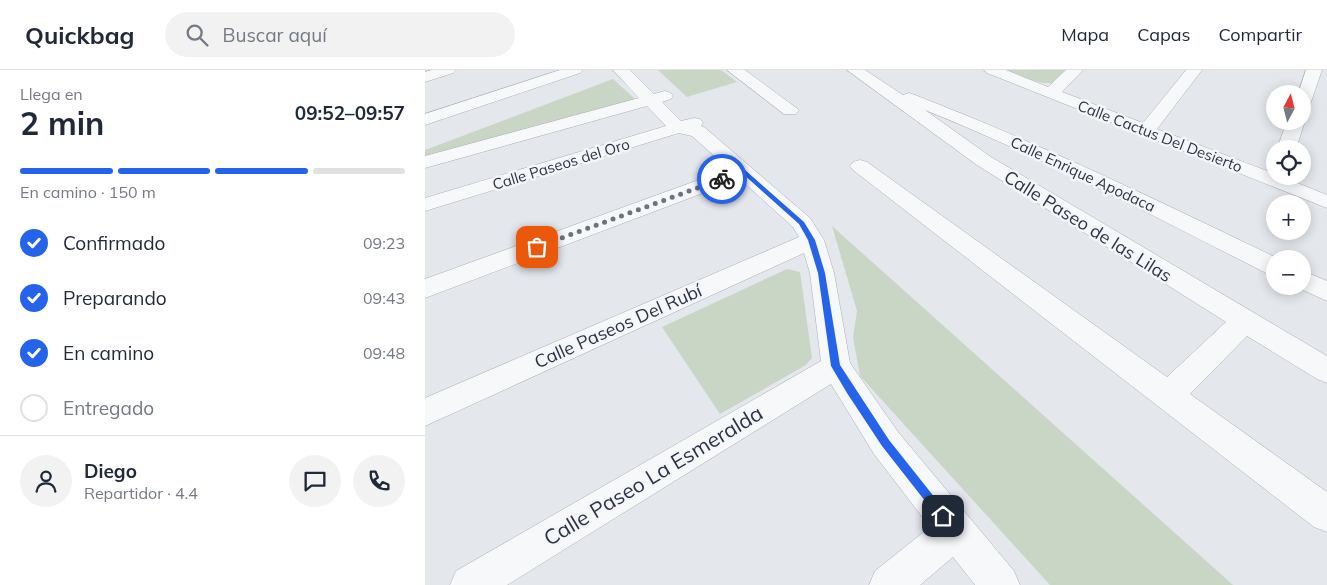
<!DOCTYPE html>
<html lang="es">
<meta charset="utf-8">
<style>
body{margin:0;font-family:Mulish,sans-serif;background:#f2f2f3;color:#1f2937;height:100vh;display:flex;flex-direction:column;font-size:19px;white-space:nowrap}
*{box-sizing:border-box;margin:0}
p{font-size:16px;color:#747a83}
.icon{flex:none;width:28px;height:28px;fill:none;stroke:currentColor;stroke-width:2;stroke-linecap:round;stroke-linejoin:round}
.map{position:relative;flex:1;overflow:hidden}
.panel{display:flex;flex-direction:column;background:#fff;width:425px}
.panel>*{flex:none}
.needle{width:32px;rotate:7deg}
.fabs{position:absolute;left:841px;top:15px;display:grid;gap:10px}
.fabs a{display:grid;place-items:center;width:45px;height:45px;border-radius:50%;background:#fff;box-shadow:0 2px 12px #0003;font-size:25px}
.pin{position:absolute;display:grid;place-items:center;width:42px;height:42px;color:#fff;margin:-21px;border-radius:10px;box-shadow:0 2px 8px #0006}
.courier{position:absolute;display:grid;place-items:center;width:50px;height:50px;margin:-25px;border:4px solid #2563eb;border-radius:50%;background:#fff;color:#222;box-shadow:0 1px 6px #0007}
.head em{font-style:normal;font-weight:700}
.head div{display:flex;flex-direction:column-reverse}
.head{display:flex;align-items:center;justify-content:space-between;height:85px;padding:0 20px}
h1{font-size:32px;font-weight:700;line-height:38px}
.bar{display:grid;grid-template-columns:repeat(4,1fr);gap:8px 5px;align-content:center;height:60px;padding:0 20px}
.bar i{height:6px;border-radius:4px;background:#e0e1e3}
.bar .on{background:#2563eb}
.bar p{grid-column:span 4}
.line{display:flex;align-items:center;gap:12px;padding:0 20px;border-top:1px solid #e0e1e3}
.line div{flex:1}
.round{display:grid;place-items:center;flex:none;width:52px;height:52px;border-radius:26px;background:#f2f2f3}
ol{padding:0 20px;list-style:none}
li{display:flex;align-items:center;gap:15px;height:55px}
li p{margin-inline-start:auto}
li .icon{padding:5px;border-radius:50%;background:#2563eb;color:#fff;stroke-width:4}
li:last-child{color:#747a83}
li i{width:28px;height:28px;border:2px solid #e0e1e3;border-radius:50%}
header{display:flex;align-items:center;gap:30px;box-sizing:border-box;height:70px;padding:0 25px;background:#fff;border-bottom:1px solid #e0e1e3}
header strong{font-size:24px}
nav{display:flex;gap:28px;margin-inline-start:auto;font-size:18px}
.search{width:350px;height:45px;background:#f2f2f3;display:flex;align-items:center;gap:12px;box-sizing:border-box;padding:0 18px;border-radius:28px;color:#747a83;font-size:19px}
main{display:flex;flex:1;min-height:0}
.map>svg:first-child{display:block}
.green{fill:#c9d6c5}
.lines{fill:none;stroke-linecap:round;stroke-linejoin:round}
.minor-casing{stroke:#a9aeb7;stroke-width:1}
.minor{fill:#f7f8fa;fill-rule:evenodd}
.route{fill:#2563eb}
.done{stroke:#6c737f;stroke-width:5;stroke-dasharray:0 9}
.labels{text-anchor:middle;dominant-baseline:central;stroke-width:5;stroke-linejoin:round;paint-order:stroke}
.far-street-label{font-size:15px;fill:#2b3445;stroke:#f4f6f9}
.street-label{font-size:18px;fill:#2b3445;stroke:#f4f6f9}
.near-street-label{font-size:21px;fill:#2b3445;stroke:#f4f6f9}
</style>
<header>
<strong>Quickbag</strong>
<div class="search"><svg class="icon" aria-label="search" viewBox="0 0 24 24"><circle cx="10" cy="10" r="6"/><path d="M15 15l6 6"/></svg>Buscar aquí</div>
<nav><a>Mapa</a><a>Capas</a><a>Compartir</a></nav>
</header>
<main>
<section class="panel">
<div class="head"><div><h1>2 min</h1><p>Llega en</p></div><em>09:52–09:57</em></div>
<div class="bar"><i class="on"></i><i class="on"></i><i class="on"></i><i></i><p>En camino · 150 m</p></div>
<ol>
<li><svg class="icon" aria-label="check" viewBox="0 0 24 24"><path d="M5 12l5 5 9-10"/></svg>Confirmado<p>09:23</p></li>
<li><svg class="icon" aria-label="check" viewBox="0 0 24 24"><path d="M5 12l5 5 9-10"/></svg>Preparando<p>09:43</p></li>
<li><svg class="icon" aria-label="check" viewBox="0 0 24 24"><path d="M5 12l5 5 9-10"/></svg>En camino<p>09:48</p></li>
<li><i></i>Entregado</li>
</ol>
<div class="line" style="height:90px"><a class="round"><svg class="icon" aria-label="person" viewBox="0 0 24 24"><circle cx="12" cy="8" r="4"/><path d="M4 21q1-7 8-7t8 7"/></svg></a><div><b>Diego</b><p>Repartidor · 4.4</p></div><a class="round"><svg class="icon" aria-label="chat" viewBox="0 0 24 24"><path d="M4 5h16v11H9l-5 4z"/></svg></a><a class="round"><svg class="icon" aria-label="phone" viewBox="0 0 24 24"><path d="M5 4h4l2 5-3 2q2 4 5 5l2-3 5 2v4C11 20 4 13 5 4z"/></svg></a></div>
</section>
<div class="map">
<svg width="902" height="515" viewBox="0 0 902 515">
<rect width="100%" height="100%" fill="#e4e7ec"/>
<path class="green" d="M233,0h63l16,12 -50,15z
M580,0h60l-13,13c-17,1 -31,-7 -47,-13z
M188,9l22,20 -210,59v-8z
M407,156l401,359h-183l-190,-209 -7,-39 4,-26z
M362,199l13,3 12,86 -6,7 -86,49 -58,-87z"/>
<g class="lines">
<defs>
<path id="minor" d="M7,0h24l-3,3 -28,9v-10z
M135,0h23l-3,3 -155,52v-11z
M188,0h17l24,24 11,-3 6,2 2,3 -2,3 -9,3 19,19 13,-3 6,1 3,4 -2,3 3,1 106,91 14,22 10,33 16,90 48,69 116,139 6,14h-45l-22,-28 -33,28h-51l6,-14 55,-44 -56,-73 -43,-70 -324,201h-57l6,-14 365,-210 -11,-88 -6,-20 -379,173v-28l374,-161 -6,-10 -53,-48 -315,119v-19l304,-110 -37,-33 -13,-3 -254,78v-13l241,-72 -19,-20 -222,62v-12l214,-58z
M302,0h18l54,40 -3,4h-12z
M422,0h18l38,25 6,-2 6,2c124,48 244,106 364,164h-4v16l-9,-2c-112,-57 -224,-116 -341,-163l66,47 336,199v27l-10,-4 -70,-43 -57,58 137,98v40l-13,-5 -461,-357 -3,-4 3,-4 7,-2 7,2 300,215 59,-55 -249,-157z
M559,0h22l42,17 18,-17h17l-21,22 81,31 43,-53h16l-45,59 118,45v2h5l47,19v13l-340,-135z
M881,0h16l-11,32 -2,4 -6,1v-13h-5z
M878,48l2,3 -9,28h-19l10,-28h16z
M878,201l24,10v20l-33,-15h9z"/>
</defs>
<use href="#minor" class="minor-casing"/>
<use href="#minor" class="minor"/>
</g>
<path class="route" d="M316,100h4l59,52 11,18 10,33 15,92 49,75 58,73 2,3 -2,4 -4,2 -3,-2 -58,-74 -35,-53 -16,-27 -13,-93 -10,-33 -9,-16 -57,-51 -20,7 -3,-1z"/>
<g class="lines">
<path class="done" d="M112,177l185,-68"/>
</g>
<g class="labels">
<g class="far-street-label">
<text transform="translate(735 66) rotate(21)">Calle Cactus Del Desierto</text>
<text transform="translate(136 94) rotate(-17)">Calle Paseos del Oro</text>
<text transform="translate(658 104) rotate(25)">Calle Enrique Apodaca</text>
</g>
<g class="street-label">
<text transform="translate(663 156) rotate(32)">Calle Paseo de las Lilas</text>
<text transform="translate(193 256) rotate(-24)">Calle Paseos Del Rubí</text>
</g>
<g class="near-street-label">
<text transform="translate(228 405) rotate(-31)">Calle Paseo La Esmeralda</text>
</g>
</g>
</svg>
<div class="fabs">
<a><svg class="needle" viewBox="-14 -14 28 28"><path d="M0-13l5 13h-10z" fill="#e53935"/><path d="M0 13l5-13h-10z" fill="#747a83"/></svg></a>
<a><svg class="icon" aria-label="locate" viewBox="0 0 24 24"><circle cx="12" cy="12" r="6"/><path d="M12 2v4M12 18v4M2 12h4M18 12h4"/></svg></a>
<a>+</a>
<a>−</a>
</div>
<div class="pin" style="left:112px;top:177px;background:#ea580c"><svg class="icon" aria-label="bag" viewBox="0 0 24 24"><path d="M5 8h14l-1 12H6zM9 8a3 3 0 0 1 6 0"/></svg></div>
<div class="pin" style="left:518px;top:446px;background:#1f2937"><svg class="icon" aria-label="home" viewBox="0 0 24 24"><path d="M3 11l9-7 9 7M6 9v11h12V9"/></svg></div>
<div class="courier" style="left:297px;top:109px"><svg class="icon" aria-label="bike" viewBox="0 0 24 24"><circle cx="6" cy="16" r="4"/><circle cx="18" cy="16" r="4"/><path d="M6 16l4-8h5l3 8M10 8l3 8H6M13 5h3"/></svg></div>
</div>
</main>
